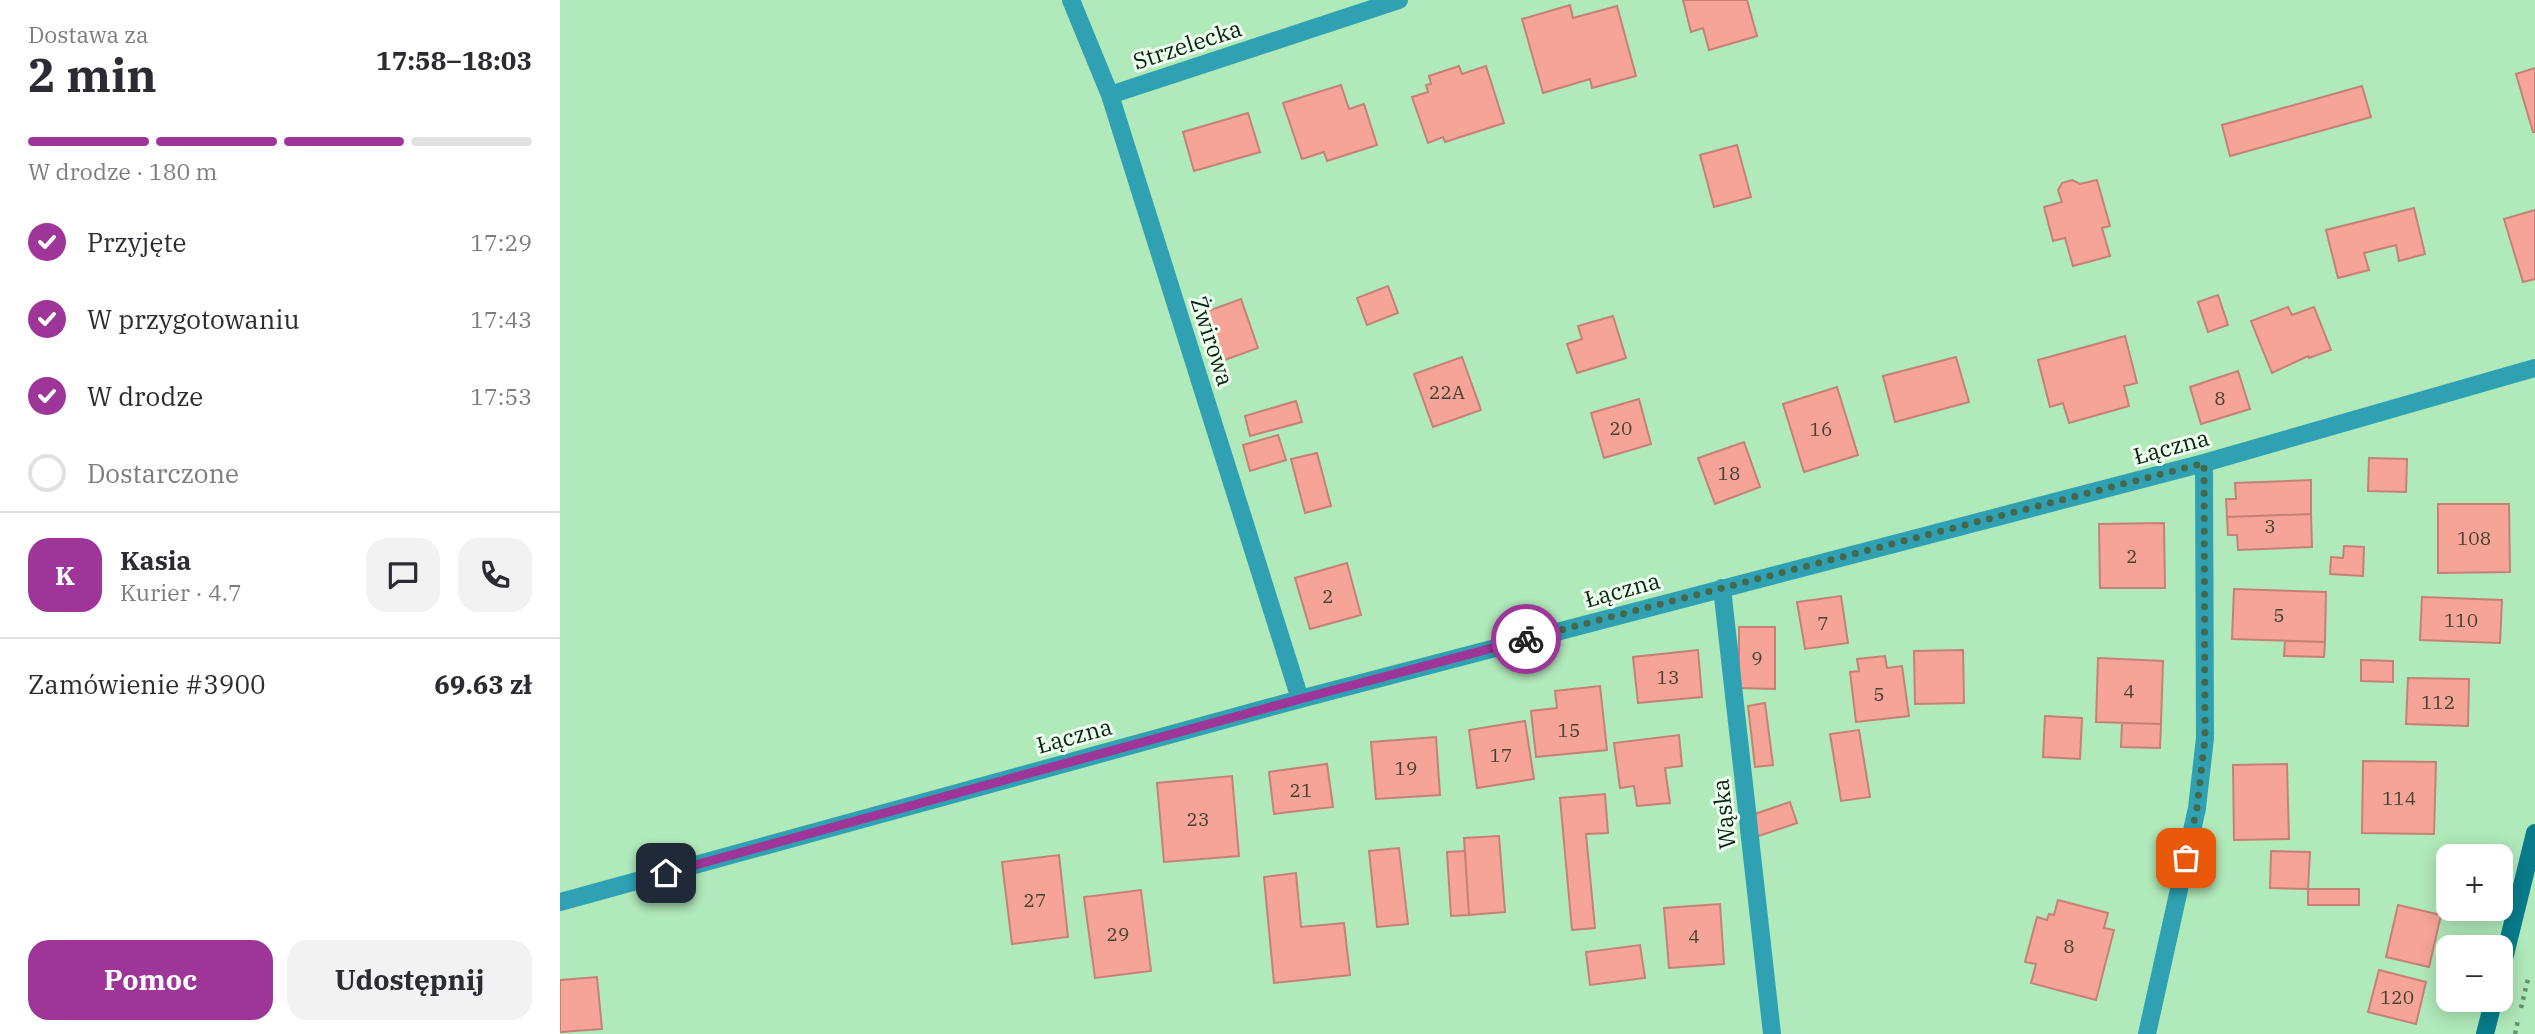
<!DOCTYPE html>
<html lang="pl">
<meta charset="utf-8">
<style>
body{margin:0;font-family:"IBM Plex Serif",serif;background:#f2f2f3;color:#2b2b33;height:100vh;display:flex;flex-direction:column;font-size:26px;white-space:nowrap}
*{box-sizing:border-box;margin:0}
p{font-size:23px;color:#7c7c81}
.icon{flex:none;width:38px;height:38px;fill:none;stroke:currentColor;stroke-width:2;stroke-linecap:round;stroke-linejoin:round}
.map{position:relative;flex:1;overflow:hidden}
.details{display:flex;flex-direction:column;background:#fff;width:560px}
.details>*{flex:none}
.tools{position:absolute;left:1876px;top:844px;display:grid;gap:14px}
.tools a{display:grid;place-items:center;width:77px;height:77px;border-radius:14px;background:#fff;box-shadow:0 4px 18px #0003;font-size:35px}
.pin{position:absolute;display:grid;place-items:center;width:60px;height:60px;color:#fff;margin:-30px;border-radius:14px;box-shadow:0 4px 10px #0006}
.courier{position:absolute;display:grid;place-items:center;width:70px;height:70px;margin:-35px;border:5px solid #9e3699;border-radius:50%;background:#fff;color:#222;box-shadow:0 2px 9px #0007}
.overview em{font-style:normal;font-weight:700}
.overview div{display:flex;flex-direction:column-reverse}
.overview{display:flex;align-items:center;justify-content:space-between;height:119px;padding:0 28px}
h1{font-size:46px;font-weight:700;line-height:52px}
.bar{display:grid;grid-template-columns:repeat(4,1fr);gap:10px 7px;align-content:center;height:84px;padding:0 28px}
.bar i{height:9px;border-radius:5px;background:#e1e1e2}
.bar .selected{background:#9e3699}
.bar p{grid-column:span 4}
.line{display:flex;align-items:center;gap:18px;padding:0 28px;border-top:2px solid #e1e1e2}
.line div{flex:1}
.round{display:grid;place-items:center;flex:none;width:74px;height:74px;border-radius:21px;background:#f2f2f3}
ol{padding:0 28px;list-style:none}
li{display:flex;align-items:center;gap:21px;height:77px}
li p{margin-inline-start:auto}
li .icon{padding:7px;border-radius:50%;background:#9e3699;color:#fff;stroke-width:4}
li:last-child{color:#7c7c81}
li i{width:38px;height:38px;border:4px solid #e1e1e2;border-radius:50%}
.button{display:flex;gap:14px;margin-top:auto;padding:14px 28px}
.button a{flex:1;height:80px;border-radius:21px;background:#9e3699;color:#fff;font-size:28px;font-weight:700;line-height:80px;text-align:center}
.button a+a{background:#f2f2f3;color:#2b2b33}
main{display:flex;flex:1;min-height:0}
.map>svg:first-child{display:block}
.building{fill:#f5a497;stroke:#c58176;stroke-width:2}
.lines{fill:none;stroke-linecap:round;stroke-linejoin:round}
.path{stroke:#689271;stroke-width:4.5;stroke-dasharray:3.5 5;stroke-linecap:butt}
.street{stroke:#2fa1b2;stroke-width:18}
.secondary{stroke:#097c8b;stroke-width:18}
.done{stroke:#45674c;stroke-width:7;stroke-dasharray:0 12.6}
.route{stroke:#9e3699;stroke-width:9}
.labels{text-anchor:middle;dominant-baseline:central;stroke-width:6;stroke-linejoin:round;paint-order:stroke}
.number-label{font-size:19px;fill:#464232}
.street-label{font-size:23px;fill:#0b2111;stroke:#eefff0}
</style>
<main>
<section class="details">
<div class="overview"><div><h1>2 min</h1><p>Dostawa za</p></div><em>17:58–18:03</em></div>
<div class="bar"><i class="selected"></i><i class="selected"></i><i class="selected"></i><i></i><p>W drodze · 180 m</p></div>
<ol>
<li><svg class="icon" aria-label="check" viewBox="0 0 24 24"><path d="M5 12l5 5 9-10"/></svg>Przyjęte<p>17:29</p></li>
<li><svg class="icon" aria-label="check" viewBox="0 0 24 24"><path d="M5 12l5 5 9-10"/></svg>W przygotowaniu<p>17:43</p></li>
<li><svg class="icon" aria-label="check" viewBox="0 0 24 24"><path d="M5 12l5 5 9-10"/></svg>W drodze<p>17:53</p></li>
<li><i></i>Dostarczone</li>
</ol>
<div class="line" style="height:126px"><b class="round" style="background:#9e3699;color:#fff">K</b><div><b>Kasia</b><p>Kurier · 4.7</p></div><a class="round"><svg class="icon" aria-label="chat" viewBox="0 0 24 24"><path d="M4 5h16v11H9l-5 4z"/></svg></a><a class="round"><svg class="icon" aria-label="phone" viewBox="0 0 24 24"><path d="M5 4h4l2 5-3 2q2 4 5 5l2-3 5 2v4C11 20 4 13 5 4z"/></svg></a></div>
<div class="line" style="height:91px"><div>Zamówienie #3900</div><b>69.63 zł</b></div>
<div class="button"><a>Pomoc</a><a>Udostępnij</a></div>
</section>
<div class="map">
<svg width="1975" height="1034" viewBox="0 0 1975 1034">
<rect width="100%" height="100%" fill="#b0e9ba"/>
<path class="building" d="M1123,0h64l10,36 -48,14 -6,-22 -12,4z
M1010,5l3,13 44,-12 19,70 -44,12 -2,-9 -47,14 -21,-74z
M899,66l3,8 24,-8 18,57 -59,19 -2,-5 -15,6 -16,-46 16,-5 -2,-7 5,-1 -2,-8z
M1975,68v64h-2l-17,-58z
M781,85l8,24 15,-5 13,41 -50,16 -3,-9 -22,7 -19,-56z
M1802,86l9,31 -141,39 -8,-31z
M688,113l12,39 -66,19 -11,-39z
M1177,145l14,52 -37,10 -14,-52z
M1512,180l8,4 17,-4 13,46 -8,2 8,28 -37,10 -8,-28 -12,3 -9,-34 18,-5 -4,-12 4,-7z
M1854,208l11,46 -26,7 -3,-16 -32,8 5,17 -31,8 -12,-48z
M1975,210v69l-12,3 -19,-63z
M828,286l10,27 -31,12 -10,-27z
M1658,295l10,30 -20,7 -10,-30z
M681,299l17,49 -36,13 -17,-49z
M1728,307l4,8 22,-8 17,43 -22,8 -1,-2 -36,17 -21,-52z
M1053,316l13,42 -49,15 -10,-29 15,-5 -4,-13z
M1565,336l12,47 -13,3 5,20 -60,17 -6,-20 -13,4 -12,-47z
M902,357l19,53 -48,17 -19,-53z
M1396,357l13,45 -74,20 -12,-46z
M1678,371l12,38 -49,15 -11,-37z
M1277,387l21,68 -54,17 -21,-68z
M1079,399l12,45 -47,14 -13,-45z
M736,401l6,21 -52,14 -5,-20z
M718,435l8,25 -36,11 -7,-26z
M1184,442l16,45 -45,17 -17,-46z
M757,453l14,53 -26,7 -14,-54z
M1809,458l38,1 -1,33 -38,-1z
M1751,480v34l-84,3 -1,-18h10l-1,-16z
M1878,504h71l1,68 -72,1z
M1751,514l1,33 -74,3 -1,-15h-9l-1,-18z
M1604,523l1,65h-65l-1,-64z
M1784,546l20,1 -1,29 -33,-2 1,-17 12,1z
M787,563l14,52 -51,14 -15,-51z
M1674,589l92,3 -1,50 -93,-3z
M1281,596l7,47 -43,6 -8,-47z
M1862,597l80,3 -2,43 -80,-3z
M1179,627h36v62l-36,-1z
M1725,641l40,1 -1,15 -40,-1z
M1138,650l4,47 -64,6 -5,-46z
M1403,650l1,53 -49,1 -1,-53z
M1325,656l2,12 15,-2 7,50 -53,6 -6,-50 9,-1 -2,-12z
M1538,658l65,3 -2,63 -65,-2z
M1801,660l32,1v21l-32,-1z
M1848,678l61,1 -1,47 -62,-2z
M1040,686l7,64 -71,7 -5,-46 26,-3 -2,-17z
M1205,703l8,62 -18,2 -7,-61z
M1485,716l37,2 -2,41 -37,-2z
M965,721l9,58 -57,9 -8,-58z
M1562,723l39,1 -1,24 -39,-1z
M1299,730l11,67 -29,4 -11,-67z
M1119,735l3,31 -17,2 5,35 -33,3 -3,-20 -14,2 -6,-45z
M876,737l4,58 -64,4 -5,-57z
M1803,761l73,1 -2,72 -72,-1z
M767,764l6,43 -59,7 -5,-42z
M1727,764l2,75 -55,1 -1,-75z
M672,776l7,80 -75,6 -7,-79z
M1045,794l3,39 -22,1 9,94 -23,2 -12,-132z
M1230,802l7,21 -41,14 -7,-21z
M939,836l6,76 -36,3 -5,-77z
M839,848l9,76 -31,3 -8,-76z
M905,851l4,64 -18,1 -4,-64z
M1711,851l39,1 -2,37 -38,-1z
M499,855l9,82 -56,7 -10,-82z
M736,873l5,54 43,-4 6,52 -76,8 -10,-106z
M1748,889h51v16h-51z
M581,890l10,81 -56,7 -11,-81z
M1498,900l50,13 -4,15 10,2 -18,70 -65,-17 5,-19 -11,-2 12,-45 10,3 2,-6 5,1z
M1160,904l4,60 -55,4 -5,-60z
M1838,905l43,10 -12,52 -43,-10z
M1080,945l5,33 -55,7 -4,-33z
M1819,970l47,12 -10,42 -48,-12z
M37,977l5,52 -42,3v-52z"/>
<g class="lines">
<path class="path" d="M1961,1008l7,-29
M1955,1034l3,-14"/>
<path class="street" d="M511,0l39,95 190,604
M550,95l289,-95
M1162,588l50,446
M0,902l740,-203 904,-236 331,-95
M1587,1034l50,-226 8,-70 -1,-275"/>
<path class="secondary" d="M1941,971l34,-138
M1925,1034l9,-35"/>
</g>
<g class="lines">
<path class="done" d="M966,639l678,-176 1,275 -8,70 -11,50"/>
<path class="route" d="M106,873l634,-174 226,-60"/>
</g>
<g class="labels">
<g class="number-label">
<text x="887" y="392">22A</text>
<text x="1660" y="398">8</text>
<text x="1061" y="428">20</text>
<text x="1261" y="429">16</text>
<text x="1169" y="473">18</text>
<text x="1710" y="526">3</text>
<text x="1914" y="538">108</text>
<text x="1572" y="556">2</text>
<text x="768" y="596">2</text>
<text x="1719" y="615">5</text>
<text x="1901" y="620">110</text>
<text x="1263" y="623">7</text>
<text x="1197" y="658">9</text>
<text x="1108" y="677">13</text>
<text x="1569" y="691">4</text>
<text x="1319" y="694">5</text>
<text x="1878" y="702">112</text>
<text x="1009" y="730">15</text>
<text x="941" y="755">17</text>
<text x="846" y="768">19</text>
<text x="741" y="790">21</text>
<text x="1839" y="798">114</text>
<text x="638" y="819">23</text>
<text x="475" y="900">27</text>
<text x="558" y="934">29</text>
<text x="1134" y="936">4</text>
<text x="1509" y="946">8</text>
<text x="1837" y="997">120</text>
</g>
<g class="street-label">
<text transform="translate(627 44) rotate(-18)">Strzelecka</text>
<text transform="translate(653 341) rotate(72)">Żwirowa</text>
<text transform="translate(1611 446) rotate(-15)">Łączna</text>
<text transform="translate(1062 589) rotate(-15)">Łączna</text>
<text transform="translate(514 735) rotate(-15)">Łączna</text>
<text transform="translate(1163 814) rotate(-96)">Wąska</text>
</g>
</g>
</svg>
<div class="tools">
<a>+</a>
<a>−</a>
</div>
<div class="pin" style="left:1626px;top:858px;background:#ea580c"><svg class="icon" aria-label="bag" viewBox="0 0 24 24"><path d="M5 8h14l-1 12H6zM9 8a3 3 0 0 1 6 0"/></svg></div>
<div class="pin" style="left:106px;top:873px;background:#1f2937"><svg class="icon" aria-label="home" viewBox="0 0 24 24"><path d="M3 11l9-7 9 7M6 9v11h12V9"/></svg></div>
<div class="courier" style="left:966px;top:639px"><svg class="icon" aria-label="bike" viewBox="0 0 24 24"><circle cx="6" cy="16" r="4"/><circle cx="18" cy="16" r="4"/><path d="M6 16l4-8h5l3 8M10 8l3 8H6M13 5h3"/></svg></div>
</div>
</main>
